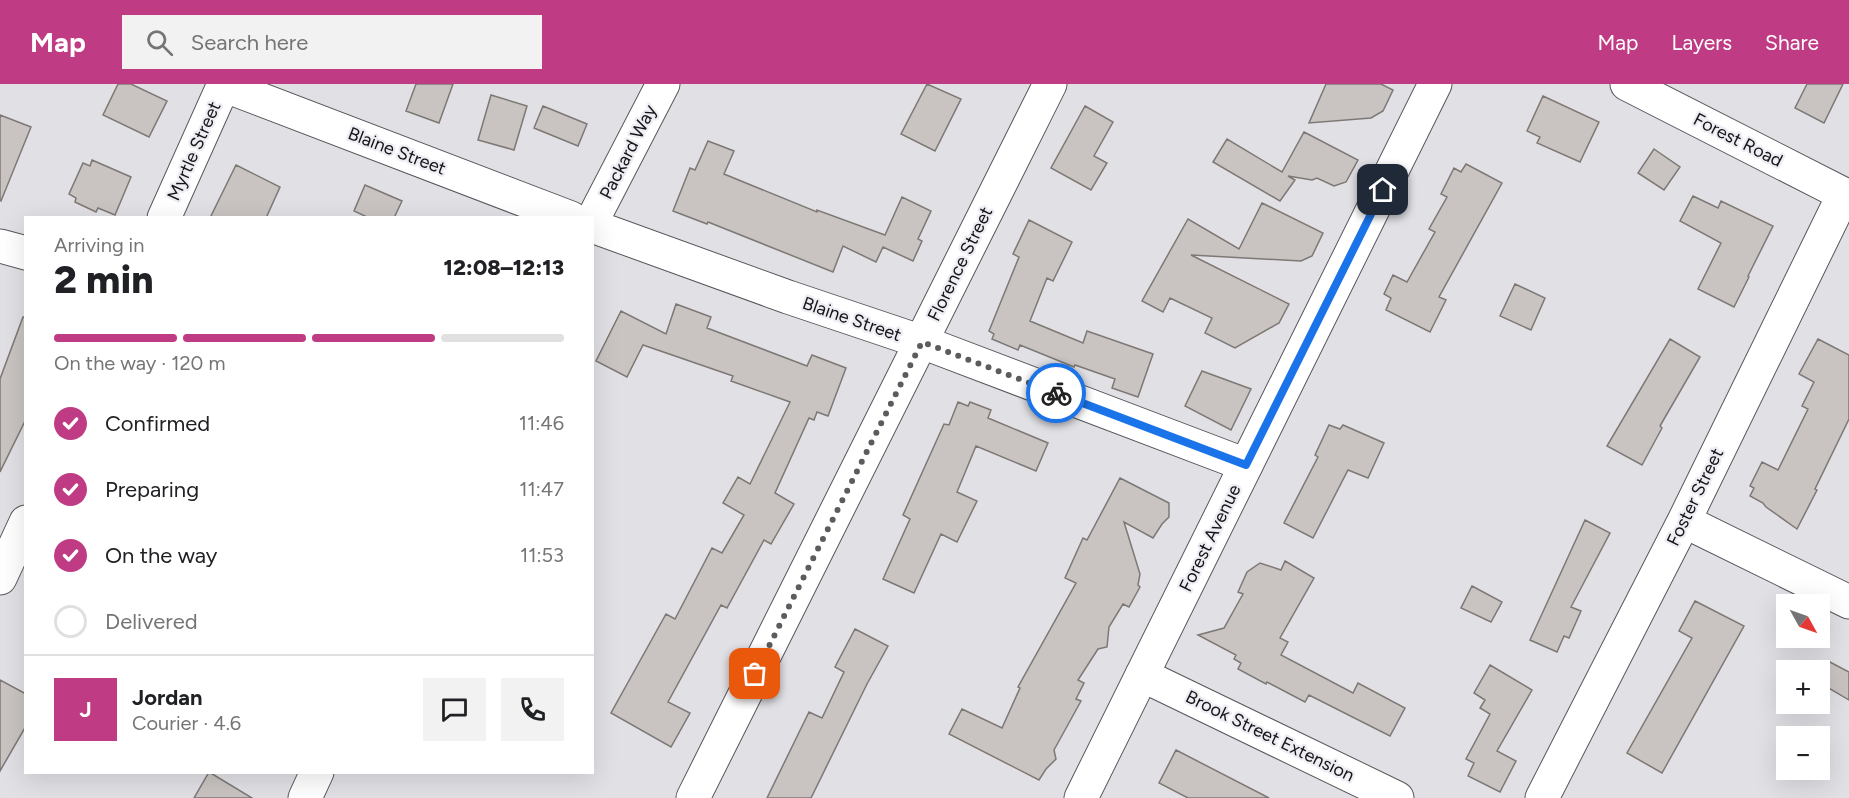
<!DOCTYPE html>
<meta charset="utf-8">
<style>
body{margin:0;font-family:Figtree,sans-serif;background:#f2f2f2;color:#202124;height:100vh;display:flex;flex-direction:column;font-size:22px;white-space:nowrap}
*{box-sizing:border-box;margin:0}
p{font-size:20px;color:#757577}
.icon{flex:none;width:33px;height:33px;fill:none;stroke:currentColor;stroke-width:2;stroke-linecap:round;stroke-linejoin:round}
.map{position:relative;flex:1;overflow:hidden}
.drawer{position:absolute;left:24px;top:132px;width:570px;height:558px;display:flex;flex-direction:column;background:#fff;border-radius:0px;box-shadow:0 6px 24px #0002}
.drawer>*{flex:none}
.needle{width:39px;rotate:130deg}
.controls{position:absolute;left:1776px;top:510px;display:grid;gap:12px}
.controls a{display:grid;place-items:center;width:54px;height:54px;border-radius:0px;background:#fff;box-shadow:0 6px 24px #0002;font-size:30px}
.pin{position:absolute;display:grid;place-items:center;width:51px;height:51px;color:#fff;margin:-26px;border-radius:12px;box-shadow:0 3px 9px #0006}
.courier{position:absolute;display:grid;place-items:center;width:60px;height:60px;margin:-30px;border:4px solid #1a73e8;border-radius:50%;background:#fff;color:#222;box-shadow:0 2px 8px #0007}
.summary em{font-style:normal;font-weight:800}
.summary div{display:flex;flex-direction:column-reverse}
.summary{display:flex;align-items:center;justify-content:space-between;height:102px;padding:0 30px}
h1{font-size:39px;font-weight:800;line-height:45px}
.bar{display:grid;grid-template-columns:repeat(4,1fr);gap:9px 6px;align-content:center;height:72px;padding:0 30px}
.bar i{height:8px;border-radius:4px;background:#e0e0e0}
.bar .selected{background:#bf3c84}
.bar p{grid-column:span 4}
.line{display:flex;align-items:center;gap:15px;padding:0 30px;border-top:2px solid #e0e0e0}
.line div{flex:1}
.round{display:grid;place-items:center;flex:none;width:63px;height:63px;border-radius:0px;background:#f2f2f2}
ol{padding:0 30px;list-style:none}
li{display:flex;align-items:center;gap:18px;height:66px}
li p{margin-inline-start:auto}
li .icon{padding:6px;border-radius:50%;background:#bf3c84;color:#fff;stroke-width:4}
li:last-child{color:#757577}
li i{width:33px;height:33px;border:3px solid #e0e0e0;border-radius:50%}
header{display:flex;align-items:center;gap:36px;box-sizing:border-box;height:84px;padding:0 30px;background:#bf3c84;color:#fff}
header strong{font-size:28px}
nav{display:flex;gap:33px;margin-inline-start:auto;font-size:21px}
.search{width:420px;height:54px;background:#f2f2f2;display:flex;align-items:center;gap:15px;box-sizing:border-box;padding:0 21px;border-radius:0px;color:#757577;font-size:22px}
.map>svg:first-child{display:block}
.building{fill:#c9c4c1;stroke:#7d7875;stroke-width:1.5}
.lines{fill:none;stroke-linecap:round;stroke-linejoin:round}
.minor-casing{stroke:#58575c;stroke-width:35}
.tertiary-casing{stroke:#58575c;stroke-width:35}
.minor{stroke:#fff;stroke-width:33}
.tertiary{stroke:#fff;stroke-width:33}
.done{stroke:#5c5c5f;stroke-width:6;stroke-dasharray:0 10.8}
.route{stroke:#1a73e8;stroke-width:8}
.labels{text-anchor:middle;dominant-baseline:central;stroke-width:4.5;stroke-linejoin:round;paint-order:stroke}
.street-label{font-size:18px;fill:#151517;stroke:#eeedf3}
</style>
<header>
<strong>Map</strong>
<div class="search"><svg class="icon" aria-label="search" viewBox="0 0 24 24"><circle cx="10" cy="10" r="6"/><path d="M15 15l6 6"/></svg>Search here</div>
<nav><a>Map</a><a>Layers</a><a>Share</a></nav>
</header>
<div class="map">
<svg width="1849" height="714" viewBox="0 0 1849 714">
<rect width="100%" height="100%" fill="#e1e0e5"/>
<path class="building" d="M118,0h13l36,17 -18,36 -46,-22z
M416,0h37l-14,39 -33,-12z
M927,0l34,15 -26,52 -34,-17z
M1326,0h55l12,6 -10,21 -12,7 -62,5z
M1807,0h36l-19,39 -29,-15z
M491,11l36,11 -13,44 -36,-10z
M1543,12l56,26 -19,40 -43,-19 3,-6 -13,-6z
M543,22l44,18 -9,22 -44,-18z
M1085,22l28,16 -19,34 13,7 -16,27 -40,-22z
M0,31l31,12 -30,74 -1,-1z
M1304,48l54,28 -12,22 -12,4 -17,-8 -5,2 -24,-4 7,4 -15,21 -67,-39 14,-23 55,33z
M708,57l26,10 -10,23 93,38v-2l68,25 17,-38 29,14 -13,28 4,2 -9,20 -30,-14 -7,15 -33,-16 -10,26 -125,-50 -1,2 -34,-13 17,-43 5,2z
M1654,65l26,18 -16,23 -26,-17z
M92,76l39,17 -16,38 -17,-7 -2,4 -21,-10 1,-4 -7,-4 14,-31 7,3z
M1466,80l36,19 -63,114 7,3 -16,32 -44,-22 5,-12 -7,-4 9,-19 14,7 28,-50 -6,-3 18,-32 -6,-3 13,-26 7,4z
M236,81l44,22 -14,31h-56z
M365,101l37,16 -8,17h-25l-15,-7z
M1693,112l25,12 3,-7 52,25 -25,50 1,1 -15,30 -36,-18 23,-46 -41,-22z
M1262,119l61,30 -11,23 -11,5 -110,-6 98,49 -10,19 -44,25 -30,-15 7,-15 -42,-20 -7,14 -21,-11 46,-82 51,30z
M1029,136l43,22 -19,39 -6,-3 -17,43 53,22 4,-12 66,23 -15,43 -26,-9 3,-9 -40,-14 -1,2 -54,-22 -2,5 -26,-11 2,-5 -5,-3 30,-74 -6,-3z
M1515,200l30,14 -14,32 -31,-14z
M676,220l35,13 -4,11 100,38 5,-11 34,13 -18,48 -11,-4 -3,8 -5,-2 -34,75 19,11 -23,40 -7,-4 -37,68 -6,-3 -53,97 22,11 -19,34 -60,-34 55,-99 9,5 37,-71 10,5 22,-38 -21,-12 15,-26 12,7 40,-82 -59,-21 2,-5 -90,-31 -16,32 -31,-16 25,-50 45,23z
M23,233l3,1v101l-26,53v-93z
M1670,255l30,18 -40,69 2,2 -20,37 -35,-19z
M1818,255l31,16v64l-34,70 2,1 -20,39 -31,-22 -3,-4 -13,-7 4,-8 -4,-2 12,-24 16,8 30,-61 -6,-3 12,-24 -15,-8z
M1202,287l49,18 -20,41 -46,-24z
M958,318l10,4 2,-4 21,8 -3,8 60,25 -12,28 -60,-25 -19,46 20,9 -20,41 -16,-8 -27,59 -31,-14 27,-60 -7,-4 41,-91 5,1z
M1329,341l11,4 3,-4 41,18 -16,35 -20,-8 -35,68 -29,-15 34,-66 -3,-2z
M1120,394l49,25v14l-7,7 -9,14 -29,-16 16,52 -2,11 2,2 -11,20 -6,-3 -14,23 -2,20 -9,2 -20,31 6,3 -8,16 5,2 -27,49 2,9 -10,10 -7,11 -90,-46 13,-25 40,19 18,-40 -2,-1 58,-104 -11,-5 18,-40 4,2z
M1585,436l25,13 -39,74 10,4 -12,27 -5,-2 -7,16 -27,-12z
M1285,477l29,17 -34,60 8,4 -7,13 72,38 5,-10 47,25 -15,28 -81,-41 -4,7 -38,-20 -1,2 -28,-15 3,-6 -7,-4 2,-4 -38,-20 26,-7 19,-34 -5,-2 9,-20 13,-9 21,7z
M1472,502l30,16 -11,20 -30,-14z
M1695,517l49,25 -82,147 -35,-20 65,-115 -13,-7z
M855,545l33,17 -21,38 -56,114h-44l42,-86 13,6 22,-46 -9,-5z
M1828,577l21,11v28l-29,-17v-7z
M1490,581l42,25 -35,61 19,10 -16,31 -32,-16 6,-13 -8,-4 24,-45 -10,-6 5,-8 -11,-7z
M0,596l26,14v32l-26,45z
M1176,666l93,48h-81l-29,-15z
M209,688l43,26h-58z"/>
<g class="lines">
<defs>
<path id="minor" d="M1627,0l222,113
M223,1l348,133
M164,134l60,-134
M592,137l71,-137
M592,142l196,71 134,45 324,123
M0,162l26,7
M1684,437l165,81
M0,494l26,-56
M1142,591l255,123
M305,714l12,-26
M693,714l357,-714
M1542,714l142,-277 160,-327"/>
<path id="tertiary" d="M1081,714l354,-714"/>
</defs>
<use href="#minor" class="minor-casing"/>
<use href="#tertiary" class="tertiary-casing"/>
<use href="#minor" class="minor"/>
<use href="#tertiary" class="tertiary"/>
</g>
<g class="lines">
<path class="done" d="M755,590l167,-332 134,51"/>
<path class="route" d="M1056,309l190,72 137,-275"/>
</g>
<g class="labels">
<g class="street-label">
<text transform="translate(1738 56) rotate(27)">Forest Road</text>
<text transform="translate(194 67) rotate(-66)">Myrtle Street</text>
<text transform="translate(397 67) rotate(21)">Blaine Street</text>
<text transform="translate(628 68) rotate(-63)">Packard Way</text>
<text transform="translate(960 180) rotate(-64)">Florence Street</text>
<text transform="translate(852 235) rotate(19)">Blaine Street</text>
<text transform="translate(1695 413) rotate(-64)">Foster Street</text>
<text transform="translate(1210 454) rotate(-64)">Forest Avenue</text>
<text transform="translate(1270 652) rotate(26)">Brook Street Extension</text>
</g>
</g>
</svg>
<div class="controls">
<a><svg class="needle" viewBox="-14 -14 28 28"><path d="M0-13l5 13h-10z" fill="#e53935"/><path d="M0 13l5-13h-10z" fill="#757577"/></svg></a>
<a>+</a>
<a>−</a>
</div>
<div class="pin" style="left:755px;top:590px;background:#ea580c"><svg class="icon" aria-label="bag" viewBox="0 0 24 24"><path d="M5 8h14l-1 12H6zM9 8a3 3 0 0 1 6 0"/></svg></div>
<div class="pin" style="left:1383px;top:106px;background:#1f2937"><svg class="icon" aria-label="home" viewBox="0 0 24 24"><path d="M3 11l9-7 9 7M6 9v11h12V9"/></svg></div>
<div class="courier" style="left:1056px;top:309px"><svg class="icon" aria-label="bike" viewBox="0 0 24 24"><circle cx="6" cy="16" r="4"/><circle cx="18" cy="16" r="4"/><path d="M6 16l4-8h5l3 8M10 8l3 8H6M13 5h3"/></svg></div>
<section class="drawer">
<div class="summary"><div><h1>2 min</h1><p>Arriving in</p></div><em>12:08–12:13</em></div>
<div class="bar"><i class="selected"></i><i class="selected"></i><i class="selected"></i><i></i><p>On the way · 120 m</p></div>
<ol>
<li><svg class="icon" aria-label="check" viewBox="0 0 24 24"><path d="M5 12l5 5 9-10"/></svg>Confirmed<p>11:46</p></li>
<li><svg class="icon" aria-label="check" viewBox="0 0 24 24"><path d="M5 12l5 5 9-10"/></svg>Preparing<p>11:47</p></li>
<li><svg class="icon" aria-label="check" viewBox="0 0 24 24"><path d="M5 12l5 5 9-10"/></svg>On the way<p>11:53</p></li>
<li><i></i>Delivered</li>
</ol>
<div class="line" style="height:108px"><b class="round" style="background:#bf3c84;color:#fff">J</b><div><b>Jordan</b><p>Courier · 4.6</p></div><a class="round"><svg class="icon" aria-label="chat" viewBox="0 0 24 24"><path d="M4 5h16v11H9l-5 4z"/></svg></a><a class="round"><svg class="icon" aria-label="phone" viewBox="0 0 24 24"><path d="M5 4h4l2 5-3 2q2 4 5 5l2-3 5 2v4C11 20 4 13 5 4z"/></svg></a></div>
</section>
</div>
